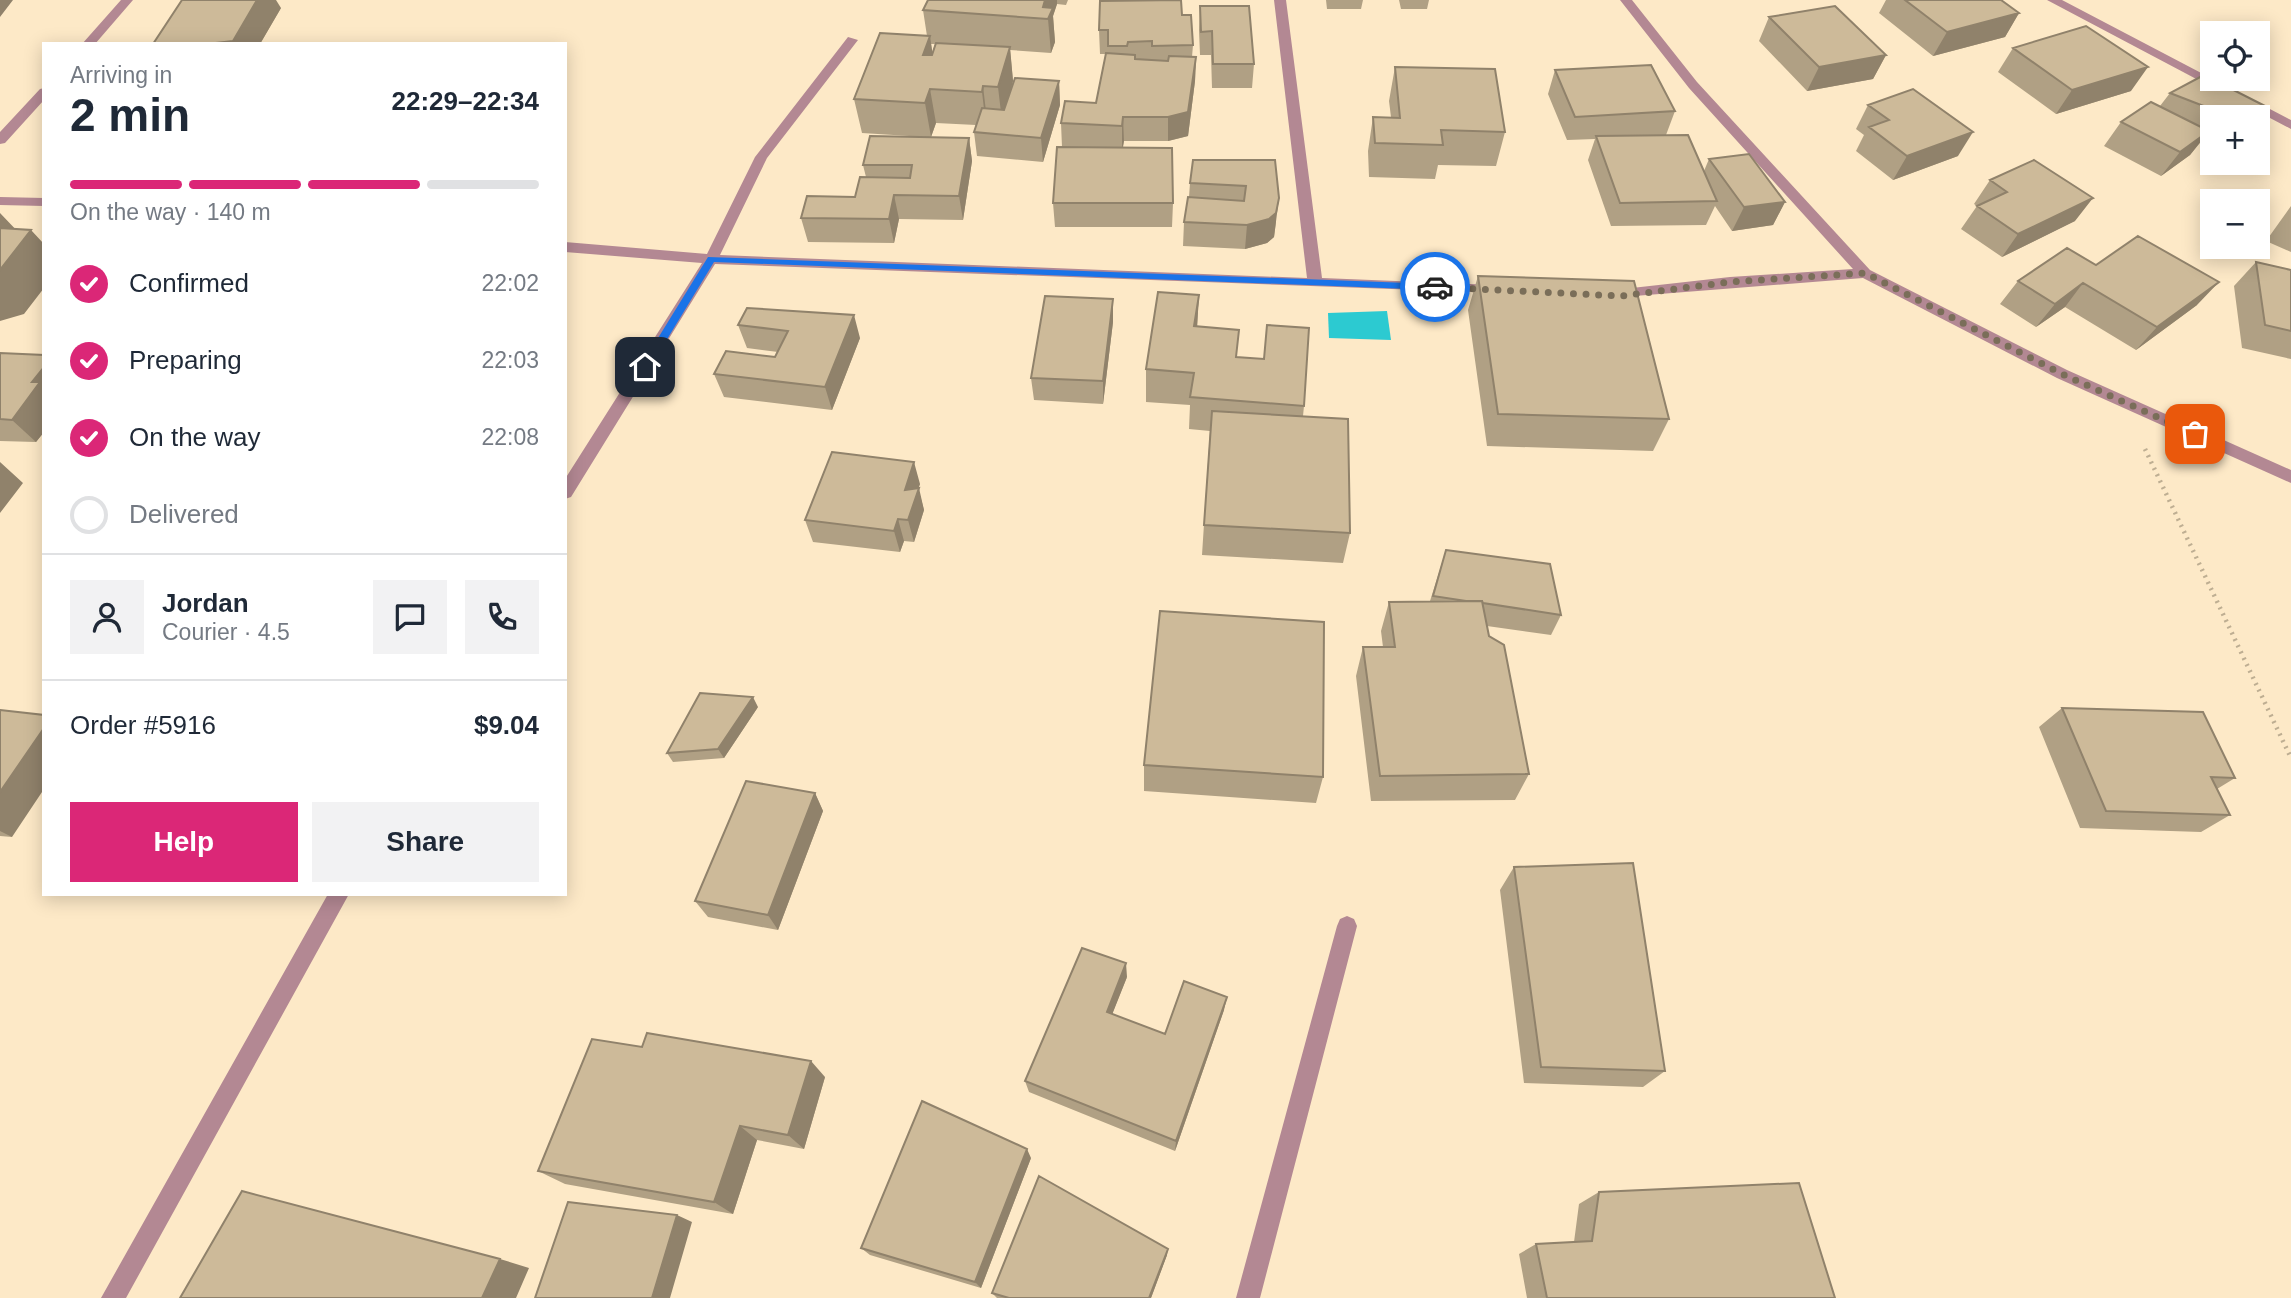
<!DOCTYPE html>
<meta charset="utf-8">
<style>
body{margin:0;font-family:Arial,sans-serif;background:#f2f2f3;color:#1f2937;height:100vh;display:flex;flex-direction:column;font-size:26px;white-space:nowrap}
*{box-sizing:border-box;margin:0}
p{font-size:23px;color:#747a83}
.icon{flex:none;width:38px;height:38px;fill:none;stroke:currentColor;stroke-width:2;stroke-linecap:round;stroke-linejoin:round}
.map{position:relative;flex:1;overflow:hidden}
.details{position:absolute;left:42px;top:42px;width:525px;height:854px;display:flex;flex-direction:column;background:#fff;border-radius:0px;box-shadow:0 4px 18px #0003}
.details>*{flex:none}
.fabs{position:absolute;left:2200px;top:21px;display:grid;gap:14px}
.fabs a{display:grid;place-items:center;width:70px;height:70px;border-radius:0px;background:#fff;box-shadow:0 4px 18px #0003;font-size:35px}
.pin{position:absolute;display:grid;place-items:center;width:60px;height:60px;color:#fff;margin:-30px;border-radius:14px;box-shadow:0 4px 10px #0006}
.courier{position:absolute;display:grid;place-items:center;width:70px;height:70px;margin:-35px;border:5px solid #1a73e8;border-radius:50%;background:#fff;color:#222;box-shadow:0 2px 9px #0007}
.headline em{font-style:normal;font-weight:700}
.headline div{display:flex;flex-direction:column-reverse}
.headline{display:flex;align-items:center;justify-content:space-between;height:119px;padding:0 28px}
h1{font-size:46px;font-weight:700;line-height:52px}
.bar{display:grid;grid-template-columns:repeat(4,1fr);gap:10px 7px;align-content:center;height:84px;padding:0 28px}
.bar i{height:9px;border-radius:5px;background:#e0e1e3}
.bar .current{background:#db2777}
.bar p{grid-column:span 4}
.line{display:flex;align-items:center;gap:18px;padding:0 28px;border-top:2px solid #e0e1e3}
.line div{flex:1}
.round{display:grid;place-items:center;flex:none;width:74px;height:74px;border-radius:0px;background:#f2f2f3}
ol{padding:0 28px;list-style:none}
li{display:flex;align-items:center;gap:21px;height:77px}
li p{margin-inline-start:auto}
li .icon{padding:7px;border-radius:50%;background:#db2777;color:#fff;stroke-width:4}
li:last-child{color:#747a83}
li i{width:38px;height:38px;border:4px solid #e0e1e3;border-radius:50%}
.action{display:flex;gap:14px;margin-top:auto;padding:14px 28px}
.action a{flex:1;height:80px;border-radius:0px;background:#db2777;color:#fff;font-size:28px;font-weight:700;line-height:80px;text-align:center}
.action a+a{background:#f2f2f3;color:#1f2937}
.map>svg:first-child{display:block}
.water{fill:#2ccad1}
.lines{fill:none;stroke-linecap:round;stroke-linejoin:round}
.path{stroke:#beae92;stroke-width:4.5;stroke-dasharray:2 5;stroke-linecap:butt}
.street{fill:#b38893;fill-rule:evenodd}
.wall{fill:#b0a084;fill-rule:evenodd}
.shaded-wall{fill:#90826b}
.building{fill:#cdba99;stroke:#90826b;stroke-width:2}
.route{fill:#1a73e8}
.done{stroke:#7a6e59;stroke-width:7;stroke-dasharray:0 12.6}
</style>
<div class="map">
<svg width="2291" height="1298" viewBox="0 0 2291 1298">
<rect width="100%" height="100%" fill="#fde9c7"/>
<path class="water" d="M1387,311l4,29 -62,-2 -1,-25z"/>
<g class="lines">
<path class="path" d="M2145,449l146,309"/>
<path class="street" d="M121,0h12l-38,44h-13z
M1274,0h12l36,278 173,7 5,2v6l-785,-29 -144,233 -6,2v-20l137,-216 -137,-11v-10l142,12 48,-97 93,-120 10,3 -91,118 -47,97 587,23z
M1620,0h12l65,82 173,188 197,100 224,100v13l-234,-105 -194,-100 -254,20v-6l5,-2 116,-13 123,-8 -164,-181z
M2047,0h15l229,120v9z
M44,88v12l-39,43 -5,1v-12l40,-43z
M0,197l44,1v8l-44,-1z
M328,894h21l-223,404h-25z
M1347,916l7,3 3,7 -97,372h-24l101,-372 3,-7z"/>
</g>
<path class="wall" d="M928,0h140l-2,5 -9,-1 -4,12 2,26 -4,11 -41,-3 3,31 -3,13 49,-13 1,24 -17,57 -66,-6 -3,-24 2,-7 -40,-2 -5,14 38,1 3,23 -9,59 -64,-1 -5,24 -86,-1 -7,-24 54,-21 11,-20 -3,-12 62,-28 -63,-4 -8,-34 73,-63 -4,-26zM931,44h4l-3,9z
M1326,0h37l-2,9h-34z
M1399,0h30l-2,9h-26z
M1886,0h115l18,13 -14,24 -72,19 -54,-43z
M1200,6l54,58 -2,24h-40l-1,-33h-11l-1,-25z
M281,8l-21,36h-107z
M1182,15l11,30 -1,12h4l-1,24 -7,55 -20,5h-44l-1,7 50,55 -1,24h-117l-2,-24 27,-55 -18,-1 -1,-24 35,-20 10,-49h-6l-1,-24z
M1769,17l117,38 -13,24 -66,12 -48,-50z
M2013,48l118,43 -75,23 -58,-42z
M1395,67l110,65 -9,34 -58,-1 -3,14 -66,-2 -1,-26 5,-34h18l-2,-16z
M1555,70l120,41 -9,24 38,36 5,-12 76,43 -12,23 -41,6 -17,-25 -9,19 -95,1 -23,-66 7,-21 -28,1 -19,-46z
M2170,93l86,24h-44v24l-8,-3 -14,17 -29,21 -57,-30 17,-24 39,-16z
M1868,105l90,51 -65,24 -37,-29 8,-16 -8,-6z
M1275,160l1,62 -2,15 -7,6 -22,6 -62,-3 1,-24 5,-25 1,-14z
M1990,180l85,41 -73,36 -41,-28 16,-23 -3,-2z
M2291,206v46l-25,-11z
M2256,262l35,8v89l-49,-11 -8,-62z
M2096,265l101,40 -61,45 -71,-43 -29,20 -36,-23 18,-23z
M1478,276l191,143 -16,32 -166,-5 -19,-136z
M1199,295l-2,32 107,79 -1,10 47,117 -7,30 -141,-8 8,-124 -21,-2 1,-24 -44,-3v-33z
M1113,322l-10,82 -69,-4 -3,-22z
M738,325l122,13 -28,72 -108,-13 -10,-23 61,-17 3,-5 -31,-4z
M0,353l44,2v77l-8,10 -36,-1z
M920,484l-2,4 6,22 -10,32 -10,-1 -4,11 -87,-10 -8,-22z
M1446,550l115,65 -10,20 -64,-9 2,10 40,138 -14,26 -144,1 -15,-125 7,-29h20l-2,-16 8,-29 41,-1z
M758,707l-34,51 -51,4 -6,-9z
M2062,708l173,70 -18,11 13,26 -29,17 -121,-4 -41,-101z
M0,710l12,127 -12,-1z
M1144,765l179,12 -7,26 -172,-12z
M815,793l8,18 -45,119 -70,-13 -13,-16z
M1514,867l151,204 -22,16 -119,-4 -24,-193z
M1127,977l-15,37 53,20 59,-24 -49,141 -146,-59 -4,-11z
M825,1077l-21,72 -47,-9 -24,74 -168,-30 -27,-13z
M1031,1158l-50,130 -111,-33 -9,-7z
M1599,1192l236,106h-308l-8,-44 17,-10 38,-2 5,-38z
M1167,1255l-16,43h-154l-5,-5z"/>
<path class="shaded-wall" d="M0,0h13l-13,17z
M257,0h19l5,8 -21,36h-26l-1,-3z
M1045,0h12v4l-4,12 2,26 -4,11 -3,-34 -5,-12z
M2019,13l-14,24 -72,19 14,-24z
M930,36l5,34 -12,-15z
M1010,47l3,34 -11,40 -4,-34z
M1886,55l-13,24 -66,12 12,-24z
M1196,57l-1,24 -7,55 -20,5v-24z
M2148,67l-17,24 -75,23 16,-24z
M1059,81l1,24 -17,57 -2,-24z
M983,86l4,34 -1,6 -4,-34z
M930,89l6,34 -5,14 -6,-34z
M2265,106l-9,11h-19z
M1123,117l1,24 -2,9v-24z
M2209,131l-19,24 -29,21 19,-24z
M1973,132l-15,24 -65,24 14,-24z
M969,138l3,23 -9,59 -4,-24z
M894,195l5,24 -5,24 -5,-24z
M1279,198l-5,39 -7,6 -22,6 2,-24z
M2093,198l-18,23 -73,36 16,-23z
M1785,202l-12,23 -41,6 12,-24z
M0,213l21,22 -21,25z
M31,230l13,14v44l-20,26 -24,7v-51z
M2219,282l-22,23 -61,45 21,-23z
M2083,283l-18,24 -29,20 19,-23z
M1199,295l-2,33 -3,-2z
M1113,299v23l-10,82v-23z
M854,315l6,23 -28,72 -7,-23z
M44,367v65l-8,10 -24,-22 20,-38z
M0,462l23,21 -23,30z
M914,462l6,22 -10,28 -5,-22z
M919,488l5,22 -10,32 -6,-22z
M898,519l6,22 -4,11 -6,-21z
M753,697l5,10 -34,51 -6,-9z
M44,728v61l-32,48 -12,-6v-39z
M815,793l8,18 -45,119 -10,-15z
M1126,963l1,14 -19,48 -1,-13z
M1227,997l-3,13 -49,141 1,-10z
M811,1061l14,16 -21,72 -16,-14z
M740,1126l17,14 -24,74 -19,-12z
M1027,1149l4,9 -50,130 -6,-6z
M677,1215l15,7 -22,76h-18z
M1168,1249l-1,6 -16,43h-2z
M500,1259l29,9 -13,30h-34z"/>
<path class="building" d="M182,0h75l-24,41 -26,3h-54z
M928,0h117l-2,7 10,1 -5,11 -125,-9z
M1181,0l1,15h9l2,30 -41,1v-5l-24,1 -1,4h-19v-16h-9l1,-29z
M1905,0h96l18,13 -72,19z
M1200,6h49l5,58h-41l-1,-33 -11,1z
M1835,6l51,49 -67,12 -50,-50z
M2086,26l62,41 -76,23 -59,-42z
M880,33l50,3 -7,19h9l4,-12 74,4 -12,40 -15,-1 -1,6 -52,-3 -5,14 -71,-4z
M1106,53l29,2v4l33,2 1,-5 27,1 -8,55 -20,5h-45l-1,9 -61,-3 4,-22 31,2z
M1651,65l24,46 -100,6 -20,-47z
M1395,67l100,2 10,63 -64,-2 2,15 -68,-2 -2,-26 27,1z
M2204,75l61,31 -28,11h-5l-62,-24z
M1015,78l44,3 -18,57 -67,-6 8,-24 22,2z
M1913,89l60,43 -66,24 -38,-29 20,-7 -21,-15z
M2151,102l58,29 -29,21 -59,-30z
M1688,135l29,66 -97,2 -24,-67z
M870,136l99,2 -10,58 -65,-1 -5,24 -88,-1 6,-22 48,1 5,-20 50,1 2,-13h-49z
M1057,147l115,1 1,55h-120z
M1749,154l36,48 -41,5 -35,-48z
M1193,160h82l4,38 -3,15 -7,6 -22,6 -63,-3 4,-25 56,4 2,-15 -56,-3z
M2034,160l59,38 -75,36 -41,-28 30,-14 -17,-12z
M0,228l31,2 -31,40z
M2138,236l81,46 -62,45 -74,-44 -28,21 -37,-23 49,-33 29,17z
M2256,262l35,8v61l-26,-6z
M1478,276l156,5 35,138 -171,-5z
M1158,292l41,3 -5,31 45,4 -3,27 28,2 3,-34 42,3 -5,78 -114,-9 4,-24 -48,-4z
M1045,296l68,3 -10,82 -72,-3z
M747,308l107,7 -29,72 -111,-13 12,-23 49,6 13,-26 -50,-6z
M0,353l44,2v12l-12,15h8l-28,38 -12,-1z
M1212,411l136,8 2,114 -146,-8z
M832,452l82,10 -9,28 14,-2 -11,32 -10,-1 -4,12 -89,-11z
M1446,550l104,14 11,51 -78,-12 -1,-2h-16l-33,-5z
M1482,601l7,35 15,9 25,129 -149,2 -17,-129h32l-6,-45z
M1160,611l164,11 -1,155 -179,-12z
M700,693l53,4 -35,52 -51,4z
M2062,708l141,4 32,66 -24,-1 19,38 -124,-4z
M0,710l44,5v13l-44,64z
M746,781l69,12 -47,122 -73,-14z
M1633,863l32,208 -124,-4 -27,-200z
M1082,948l44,15 -19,49 58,22 19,-53 43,16 -51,144 -151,-60z
M647,1033l164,28 -23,74 -48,-9 -26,76 -176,-31 54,-132 50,8z
M922,1101l105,48 -52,133 -114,-34z
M1039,1176l129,73 -19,49h-140l-17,-5z
M1799,1183l36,115h-288l-11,-54 56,-3 7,-49z
M242,1191l258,68 -18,39h-302z
M568,1202l109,13 -25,83h-117z"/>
<path class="route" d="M708,257l727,27 5,3 -5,3 -721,-28 -65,107h-7v-5z"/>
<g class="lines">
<path class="done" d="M1435,287l186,9 109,-14 135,-9 197,101 133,60"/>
</g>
</svg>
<div class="fabs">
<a><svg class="icon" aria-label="locate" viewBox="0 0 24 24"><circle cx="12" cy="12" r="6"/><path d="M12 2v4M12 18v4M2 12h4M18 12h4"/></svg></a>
<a>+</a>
<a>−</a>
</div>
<div class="pin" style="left:2195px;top:434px;background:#ea580c"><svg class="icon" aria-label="bag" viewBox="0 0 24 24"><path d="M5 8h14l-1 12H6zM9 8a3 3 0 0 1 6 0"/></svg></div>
<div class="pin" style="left:645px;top:367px;background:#1f2937"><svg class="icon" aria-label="home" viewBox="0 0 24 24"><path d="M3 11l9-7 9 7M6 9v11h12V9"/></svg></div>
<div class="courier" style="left:1435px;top:287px"><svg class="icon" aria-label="car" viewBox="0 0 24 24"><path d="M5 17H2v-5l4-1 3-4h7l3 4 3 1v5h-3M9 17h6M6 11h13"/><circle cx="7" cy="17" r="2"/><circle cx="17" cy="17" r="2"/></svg></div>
<section class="details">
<div class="headline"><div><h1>2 min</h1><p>Arriving in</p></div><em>22:29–22:34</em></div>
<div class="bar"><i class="current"></i><i class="current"></i><i class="current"></i><i></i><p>On the way · 140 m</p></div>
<ol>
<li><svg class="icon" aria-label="check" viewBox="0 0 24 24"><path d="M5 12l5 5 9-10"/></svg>Confirmed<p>22:02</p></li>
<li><svg class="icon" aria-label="check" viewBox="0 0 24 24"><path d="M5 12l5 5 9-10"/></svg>Preparing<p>22:03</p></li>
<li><svg class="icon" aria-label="check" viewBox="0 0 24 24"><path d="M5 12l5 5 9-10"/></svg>On the way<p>22:08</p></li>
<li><i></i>Delivered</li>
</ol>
<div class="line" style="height:126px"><a class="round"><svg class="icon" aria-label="person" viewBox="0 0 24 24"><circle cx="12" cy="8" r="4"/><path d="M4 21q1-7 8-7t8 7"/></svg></a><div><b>Jordan</b><p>Courier · 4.5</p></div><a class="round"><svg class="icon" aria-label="chat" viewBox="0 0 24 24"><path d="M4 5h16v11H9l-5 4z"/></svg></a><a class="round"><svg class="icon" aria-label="phone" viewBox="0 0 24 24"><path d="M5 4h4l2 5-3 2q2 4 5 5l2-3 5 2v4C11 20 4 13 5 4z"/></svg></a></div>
<div class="line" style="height:91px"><div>Order #5916</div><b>$9.04</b></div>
<div class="action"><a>Help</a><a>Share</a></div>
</section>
</div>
